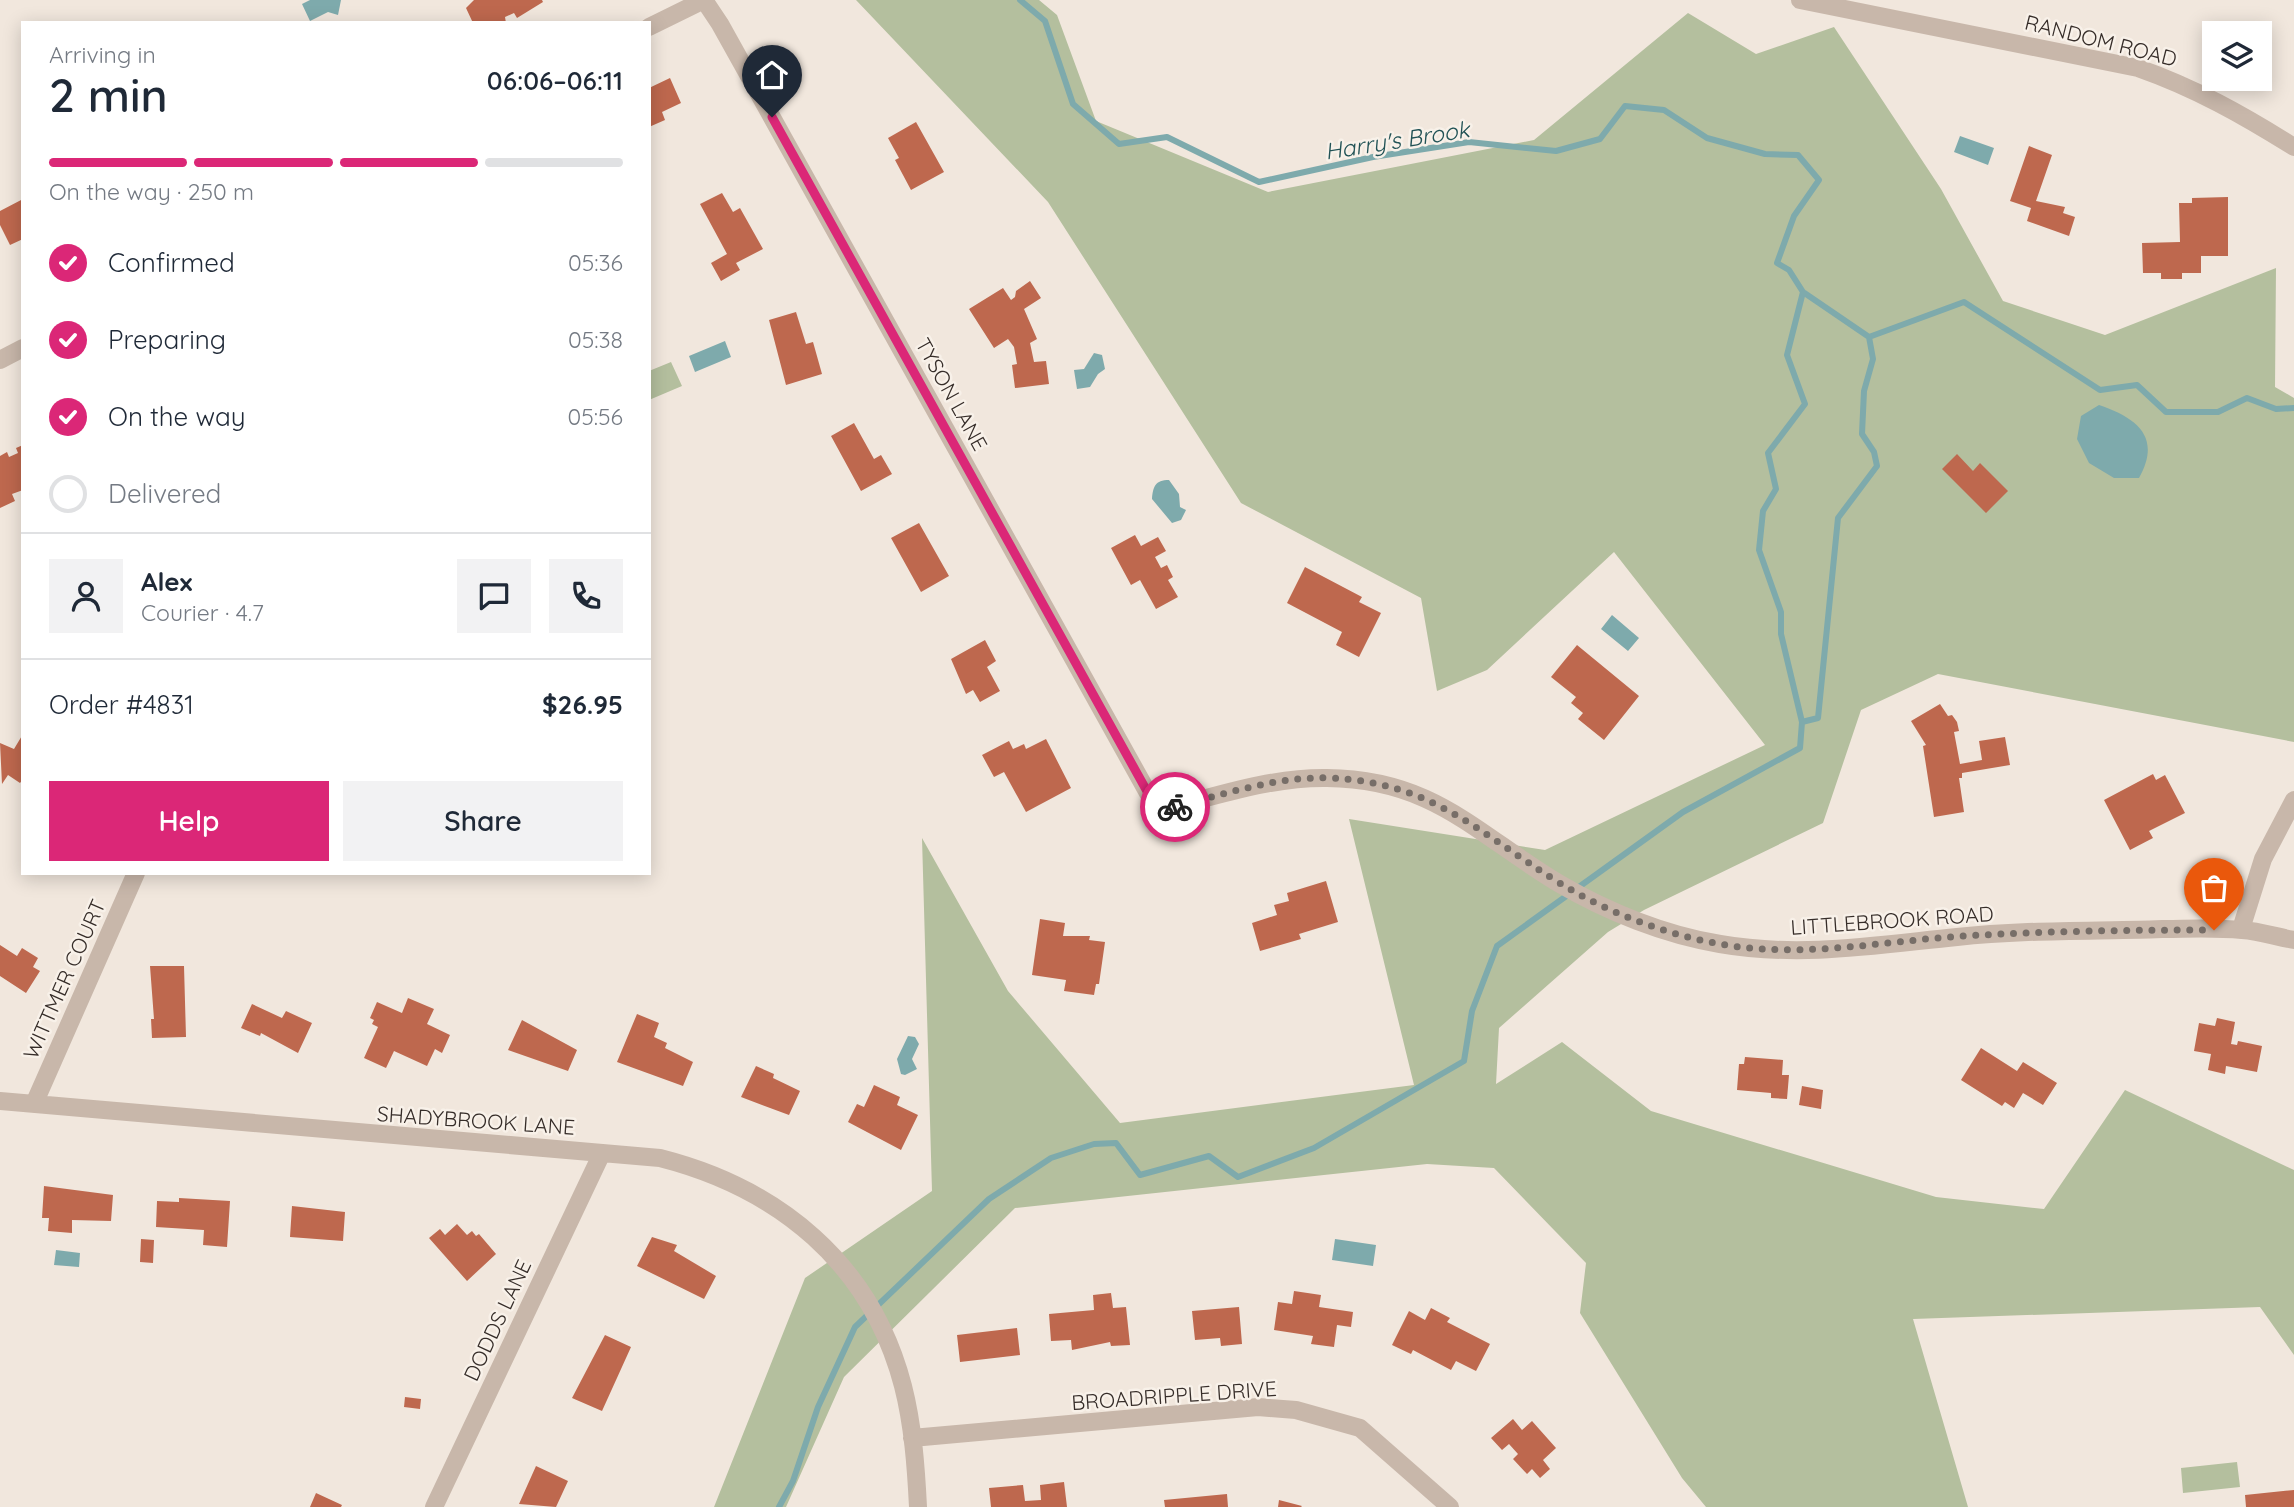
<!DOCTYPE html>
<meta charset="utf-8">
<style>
body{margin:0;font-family:Quicksand,sans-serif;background:#f2f2f3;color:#1f2937;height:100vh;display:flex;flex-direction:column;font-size:26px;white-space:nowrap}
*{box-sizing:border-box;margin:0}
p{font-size:23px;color:#747a83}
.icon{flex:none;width:38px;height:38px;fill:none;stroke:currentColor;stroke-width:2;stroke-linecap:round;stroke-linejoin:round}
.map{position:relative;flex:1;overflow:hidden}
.sheet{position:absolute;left:21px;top:21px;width:630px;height:854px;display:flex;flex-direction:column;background:#fff;border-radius:0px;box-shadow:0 4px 18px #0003}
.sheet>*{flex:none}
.tools{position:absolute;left:2202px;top:21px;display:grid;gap:14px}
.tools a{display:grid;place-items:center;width:70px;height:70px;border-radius:0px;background:#fff;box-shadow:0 4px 18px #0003;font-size:35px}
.pin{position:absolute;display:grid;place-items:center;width:60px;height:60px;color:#fff;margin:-72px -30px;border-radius:50% 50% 50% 0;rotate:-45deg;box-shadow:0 0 7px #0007}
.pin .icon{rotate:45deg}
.courier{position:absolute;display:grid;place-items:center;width:70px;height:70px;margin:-35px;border:5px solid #db2777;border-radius:50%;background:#fff;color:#222;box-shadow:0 2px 9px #0007}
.headline em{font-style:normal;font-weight:600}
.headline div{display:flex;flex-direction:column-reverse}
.headline{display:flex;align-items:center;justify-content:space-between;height:119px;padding:0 28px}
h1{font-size:46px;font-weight:600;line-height:52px}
.bar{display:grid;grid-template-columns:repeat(4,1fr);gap:10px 7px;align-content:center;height:84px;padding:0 28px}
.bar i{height:9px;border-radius:5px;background:#e0e1e3}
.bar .current{background:#db2777}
.bar p{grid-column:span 4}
.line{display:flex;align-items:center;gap:18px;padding:0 28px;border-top:2px solid #e0e1e3}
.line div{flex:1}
.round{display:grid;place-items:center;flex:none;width:74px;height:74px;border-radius:0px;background:#f2f2f3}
ol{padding:0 28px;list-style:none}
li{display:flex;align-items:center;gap:21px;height:77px}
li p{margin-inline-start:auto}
li .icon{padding:7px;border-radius:50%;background:#db2777;color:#fff;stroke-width:4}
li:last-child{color:#747a83}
li i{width:38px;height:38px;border:4px solid #e0e1e3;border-radius:50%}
.primary-button{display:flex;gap:14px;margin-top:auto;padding:14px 28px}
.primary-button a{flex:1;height:80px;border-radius:0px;background:#db2777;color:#fff;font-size:28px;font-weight:600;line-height:80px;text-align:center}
.primary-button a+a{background:#f2f2f3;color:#1f2937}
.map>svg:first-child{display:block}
.green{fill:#b4bf9e}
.water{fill:#7eaaac}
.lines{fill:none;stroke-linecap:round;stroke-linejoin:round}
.stream{stroke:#7eaaac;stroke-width:6}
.building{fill:#be684e}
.minor{stroke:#c8b7aa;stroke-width:18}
.done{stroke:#776e68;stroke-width:7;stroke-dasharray:0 12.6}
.route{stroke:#db2777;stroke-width:9}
.labels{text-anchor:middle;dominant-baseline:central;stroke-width:5;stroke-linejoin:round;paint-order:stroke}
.street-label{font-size:21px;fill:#362d29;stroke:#f8f1e9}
.water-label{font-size:23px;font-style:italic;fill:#215255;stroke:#f8f1e9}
</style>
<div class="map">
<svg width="2294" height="1507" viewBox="0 0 2294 1507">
<rect width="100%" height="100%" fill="#f1e7dd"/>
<path class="green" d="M856,0h183l18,15 39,106 172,71 266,-52 154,-127 68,41 78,-27 107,162 62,112 102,34 171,-67 -1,119 19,11v344l-356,-68 -77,36 -38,113 -179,87 -36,22 -109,96 -3,56 66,-42 89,69 285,86 108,12 81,-119 169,80v185l-34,-48 -347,12 55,188h-262l-24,-29 -102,-165 6,-50 -92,-95 -67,-4 -412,44 -171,169 -58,130h-72l91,-229 127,-87 -10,-353 86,153 112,132 294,-38 -65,-266 196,31 220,-105 -151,-193 -127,118 -50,21 -16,-93 -180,-95 -193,-301z
M671,362l11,24 -33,14v-29z
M2237,1462l3,25 -57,6 -2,-25z"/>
<path class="water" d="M310,0h31l-3,15 -10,-3 -18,9 -8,-17z
M1960,136l34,12 -6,17 -34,-13z
M725,341l6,16 -36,15 -6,-16z
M1094,353l8,2 3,14 -7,5 -8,13 -13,2 -3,-19 10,-1z
M2099,405c38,13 63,32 40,73h-25l-25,-15 -12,-24 4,-23z
M1169,480l10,14 1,13 6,3 -5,10 -9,3 -20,-24c1,-12 3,-19 17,-19z
M1612,615l27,23 -11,13 -27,-22z
M908,1036l7,1 4,7 -7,15 5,10 -12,6 -4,-1 -4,-15z
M1335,1239l41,6 -3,21 -41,-6z
M56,1250l24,3 -1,14 -25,-2z"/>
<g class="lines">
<path class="stream" d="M1020,0l25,21 28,83 46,40 48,-7 92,45 114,-25 96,-15 87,9 44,-12 25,-33 39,4 43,28 58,16 33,1 21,25 -25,36 -17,47 12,7 14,22 66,45 95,-35 136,88 37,-5 29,27h52l29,-14 29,11 18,-1
M1802,722l-21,-88v-22l-22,-62 4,-39 13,-22 -8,-36 37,-49 -18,-49 16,-63
M779,1507l14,-26 25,-74 37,-80 134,-128 62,-41 43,-14 22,-1 24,32 69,-19 29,21 76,-29 150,-87 8,-50 25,-65 186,-134 117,-64 2,-26 16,-4 20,-200 39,-52 -3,-14 -12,-18 2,-43 9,-32 -4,-22"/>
</g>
<path class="building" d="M474,0h68l1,2 -26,16 -3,-5 -9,4 1,6h-33l-7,-15z
M670,78l11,25 -19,9 3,8 -16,7v-39z
M916,122l28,50 -33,18 -16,-30 4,-2 -11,-20z
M2029,146l23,9 -16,46 29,6 -2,6 12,4 -6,19 -42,-15 4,-13 -21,-7z
M722,193l11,19 7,-4 23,41 -27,14 4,7 -19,11 -10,-18 16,-9 -27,-50z
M2228,197v59h-27v17h-19v6h-21v-6h-18l-1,-30 38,-1 -1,-39h13v-5z
M23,199v40l-13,6 -10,-20v-14z
M1030,281l11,17 -17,11 13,30 -7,4 4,19 12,-1 3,23 -34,4 -3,-23 5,-1 -3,-17 -6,-8 -14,9 -25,-39 34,-21 8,12 4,-3 1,-6z
M796,312l10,32 7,-2 9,32 -36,11 -17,-65z
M854,423l20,36 7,-4 11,19 -31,17 -30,-55z
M23,445v45l-11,4 3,7 -15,7v-52l7,-4 2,5 9,-4 -2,-5z
M1957,454l16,17 7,-8 28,28 -22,22 -44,-44z
M919,523l30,53 -28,16 -30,-54z
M1135,535l6,11 17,-9 8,14 -11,6 6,11 6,-3 6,12 -5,3 10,17 -22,12 -16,-29 -9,5 -20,-37z
M1305,567l57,30 -3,5 22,11 -22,44 -23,-12 6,-13 -55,-29z
M985,640l11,21 -9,6 13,24 -20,11 -7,-12 -7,4 -15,-35z
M1577,645l62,51 -35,44 -26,-21 5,-6 -12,-10 5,-6 -25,-20z
M1940,704l8,12 4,-1 5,7 2,9 -5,1 6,32 22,-4 -3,-19 26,-4 5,28 -48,8v5h-3l5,34 -30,5 -11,-71 3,-1 -15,-24z
M23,734v45l-3,4 -12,-8 -6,9 -2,-41 14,6z
M1046,739l25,49 -45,24 -22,-40 -10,5 -12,-22 27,-14 4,8 11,-5 2,5z
M2153,774l3,6 9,-5 20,38 -36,18 4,7 -23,12 -26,-50z
M1326,881l12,41 -39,12 2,5 -41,12 -8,-28 25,-8 -3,-10 15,-4 -2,-8z
M1040,919l25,4 -2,13h27l-1,4 16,2 -6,42h-3l-2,11 -30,-4 2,-11 -34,-5z
M0,945l17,11 5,-8 16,10 -5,9 7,4 -14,22 -26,-17z
M150,966h34l2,71 -34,1 -1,-19h3z
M408,998l26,11 -7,15 23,11 -8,18 -7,-4 -8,17 -33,-15 -8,17 -22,-10 14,-31 -6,-3 2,-4 -4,-2 7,-16 25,11z
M252,1004l30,14 4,-7 26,12 -14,30 -37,-20 -1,3 -19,-8z
M637,1014l22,9 -5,14 13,6 -2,5 28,14 -10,24 -66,-24z
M2217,1018l18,4 -4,22 6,1 1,-4 24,5 -5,26 -31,-6 -1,8 -17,-4 3,-16 -17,-3 5,-28 16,3z
M522,1020l55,30 -9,21 -60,-21z
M1981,1048l36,23 6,-9 34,21 -14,22 -20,-12 -9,15 -9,-6 -3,4 -41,-26z
M1745,1057l38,3 -1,15h7l-2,24 -16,-1v-5l-34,-3 2,-26h5z
M756,1066l18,8 -1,4 27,13 -11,24 -48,-18z
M874,1085l26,12 -3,8 21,10 -17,35 -53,-28 9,-18 7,3z
M1802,1086l21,4 -2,19 -22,-4z
M44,1186l69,9 -2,26 -39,-1v13l-24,-2 1,-13h-7z
M179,1198l51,3 -3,46 -24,-2 1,-15 -48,-3 1,-26 22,1z
M292,1206l53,6 -2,29 -53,-4z
M457,1224l10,11 5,-4 4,5 3,-2 17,20 -29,27 -38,-43 11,-9 5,6z
M652,1237l25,8 -3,6 42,25 -12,23 -67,-33z
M141,1239l13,1 -1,23 -13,-1z
M1294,1291l27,4 -2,12 34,5 -2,15 -14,-2 -3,22 -23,-3 2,-8 -39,-6 4,-28 14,2z
M1111,1293l2,15 13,-1 4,38 -19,1 -1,-4 -38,8 -1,-10 -20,1 -2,-27 45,-4 -1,-15z
M1239,1307l3,37 -21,2 -1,-8 -25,2 -3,-29z
M1431,1308l19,10 -3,4 43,22 -14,27 -20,-10 -5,9 -38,-20 -2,4 -19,-9 17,-34 16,9z
M1017,1328l3,27 -60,7 -3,-27z
M605,1335l26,12 -29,64 -30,-13z
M405,1397l16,2 -1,10 -16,-2z
M1513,1419l9,11 10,-9 24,27 -13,12 7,9 -10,9 -8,-9 -5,5 -14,-15 5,-5 -9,-10 -7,6 -11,-12z
M536,1466l32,15 -12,26 -37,-3z
M1064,1482l3,25h-76l-2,-19 34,-3 2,16 16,-1 -1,-15z
M2294,1490v17h-48l-1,-12z
M316,1493l26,12 -1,2h-31z
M1227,1494l1,13h-63l-1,-7z
M1279,1500l23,6 -1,1h-23z"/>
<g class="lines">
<path class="minor" d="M1800,0l338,68c57,20 105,47 156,79
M649,27l55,-27 16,24 438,787c55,-14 112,-34 169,-33 107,1 149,56 233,106 48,28 105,51 160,60 80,14 157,1 237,-7 55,-6 111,-6 166,-7 39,0 80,-4 119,0 17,1 35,7 52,10
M0,360l23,-12
M2241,929l22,-70 31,-59
M0,1101l660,57c118,30 211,105 243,228 10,39 13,81 15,121
M34,1104l102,-231
M912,1438l346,-31 38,3 64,18 90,79
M434,1507l168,-354"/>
</g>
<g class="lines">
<path class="done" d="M1175,807c50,-13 102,-31 155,-29 101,4 148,54 228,104 48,30 106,52 162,62 83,15 161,-3 244,-8 83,-5 166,-6 250,-6"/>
<path class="route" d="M772,117l386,694 17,-4"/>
</g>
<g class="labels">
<g class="street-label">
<text transform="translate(2101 40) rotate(14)">RANDOM ROAD</text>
<text transform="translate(952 394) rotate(61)">TYSON LANE</text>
<text transform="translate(1892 920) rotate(-4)">LITTLEBROOK ROAD</text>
<text transform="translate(64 979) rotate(-66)">WITTMER COURT</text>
<text transform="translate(476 1120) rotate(4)">SHADYBROOK LANE</text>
<text transform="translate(497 1320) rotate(-65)">DODDS LANE</text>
<text transform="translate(1174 1395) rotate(-4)">BROADRIPPLE DRIVE</text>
</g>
<g class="water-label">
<text transform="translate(1397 140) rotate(-9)">Harry's Brook</text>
</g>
</g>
</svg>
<div class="tools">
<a><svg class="icon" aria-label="layers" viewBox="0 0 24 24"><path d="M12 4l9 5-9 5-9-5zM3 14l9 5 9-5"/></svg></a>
</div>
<div class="pin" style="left:2214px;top:930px;background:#ea580c"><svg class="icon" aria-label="bag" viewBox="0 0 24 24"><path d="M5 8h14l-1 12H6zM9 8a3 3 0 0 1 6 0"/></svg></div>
<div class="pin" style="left:772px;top:117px;background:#1f2937"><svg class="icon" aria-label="home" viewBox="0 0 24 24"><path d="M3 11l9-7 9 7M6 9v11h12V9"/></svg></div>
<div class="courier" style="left:1175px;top:807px"><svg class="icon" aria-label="bike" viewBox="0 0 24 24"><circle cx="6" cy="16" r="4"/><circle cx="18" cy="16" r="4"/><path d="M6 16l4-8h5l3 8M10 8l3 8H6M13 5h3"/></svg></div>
<section class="sheet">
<div class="headline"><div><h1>2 min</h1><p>Arriving in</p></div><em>06:06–06:11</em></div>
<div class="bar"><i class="current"></i><i class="current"></i><i class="current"></i><i></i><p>On the way · 250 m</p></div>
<ol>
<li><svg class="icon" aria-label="check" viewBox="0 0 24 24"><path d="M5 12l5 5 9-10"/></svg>Confirmed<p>05:36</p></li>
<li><svg class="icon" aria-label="check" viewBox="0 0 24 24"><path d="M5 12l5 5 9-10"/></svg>Preparing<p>05:38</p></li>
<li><svg class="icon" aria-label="check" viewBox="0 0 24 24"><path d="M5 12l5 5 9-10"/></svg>On the way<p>05:56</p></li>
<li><i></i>Delivered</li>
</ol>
<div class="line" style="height:126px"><a class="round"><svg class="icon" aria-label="person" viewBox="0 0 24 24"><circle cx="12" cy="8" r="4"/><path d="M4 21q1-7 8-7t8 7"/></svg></a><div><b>Alex</b><p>Courier · 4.7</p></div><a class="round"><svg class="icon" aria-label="chat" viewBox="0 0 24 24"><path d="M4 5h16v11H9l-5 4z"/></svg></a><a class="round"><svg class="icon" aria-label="phone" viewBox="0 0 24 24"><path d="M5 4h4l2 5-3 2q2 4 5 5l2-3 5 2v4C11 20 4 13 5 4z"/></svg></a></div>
<div class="line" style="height:91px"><div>Order #4831</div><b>$26.95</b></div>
<div class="primary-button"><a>Help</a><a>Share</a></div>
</section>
</div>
